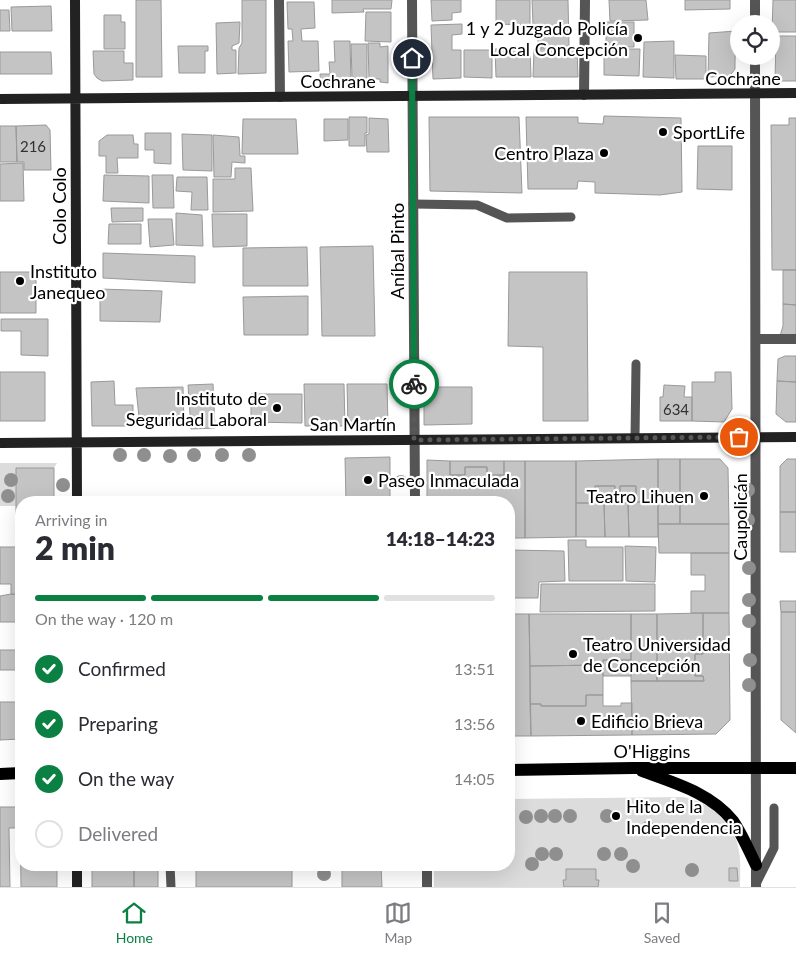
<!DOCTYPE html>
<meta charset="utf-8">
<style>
body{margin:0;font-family:Lato,sans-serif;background:#f2f2f3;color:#2b2b33;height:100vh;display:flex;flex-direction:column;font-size:19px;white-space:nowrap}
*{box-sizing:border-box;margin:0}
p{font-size:16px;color:#7c7c81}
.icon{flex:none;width:28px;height:28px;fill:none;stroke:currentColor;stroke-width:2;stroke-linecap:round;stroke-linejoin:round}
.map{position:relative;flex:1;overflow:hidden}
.details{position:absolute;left:15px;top:496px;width:500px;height:375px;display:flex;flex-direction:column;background:#fff;border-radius:20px;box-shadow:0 5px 20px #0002}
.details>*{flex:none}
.fabs{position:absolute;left:730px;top:15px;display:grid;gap:10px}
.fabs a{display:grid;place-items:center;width:50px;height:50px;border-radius:50%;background:#fff;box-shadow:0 5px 20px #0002;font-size:25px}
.pin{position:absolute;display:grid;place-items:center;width:42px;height:42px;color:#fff;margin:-21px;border:2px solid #fff;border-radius:50%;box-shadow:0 1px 5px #0007}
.courier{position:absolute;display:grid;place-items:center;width:50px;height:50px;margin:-25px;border:4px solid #0b8043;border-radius:50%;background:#fff;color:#222;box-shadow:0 1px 6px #0007}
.head em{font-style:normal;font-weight:800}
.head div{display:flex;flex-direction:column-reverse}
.head{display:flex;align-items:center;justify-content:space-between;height:85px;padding:0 20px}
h1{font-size:32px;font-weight:800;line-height:38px}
.bar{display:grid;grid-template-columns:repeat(4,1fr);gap:8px 5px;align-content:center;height:60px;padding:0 20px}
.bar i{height:6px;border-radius:4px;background:#e1e1e2}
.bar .active{background:#0b8043}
.bar p{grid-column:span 4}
ol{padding:0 20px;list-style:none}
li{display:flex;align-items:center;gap:15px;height:55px}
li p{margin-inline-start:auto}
li .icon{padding:5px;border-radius:50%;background:#0b8043;color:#fff;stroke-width:4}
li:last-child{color:#7c7c81}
li i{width:28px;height:28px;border:2px solid #e1e1e2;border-radius:50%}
.tab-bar{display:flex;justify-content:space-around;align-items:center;height:70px;border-top:1px solid #e1e1e2;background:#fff;font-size:14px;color:#7c7c81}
.tab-bar a{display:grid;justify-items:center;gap:2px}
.tab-bar .active{color:#0b8043}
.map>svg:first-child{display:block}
.green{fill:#dcdcdc}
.building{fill:#c4c4c4;stroke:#999}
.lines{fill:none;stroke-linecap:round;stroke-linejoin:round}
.lane{stroke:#555;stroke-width:9}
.street{stroke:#555;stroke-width:10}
.secondary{stroke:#222;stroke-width:10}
.primary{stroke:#000;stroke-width:12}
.tree{fill:#8f8f8f}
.done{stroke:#595959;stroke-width:5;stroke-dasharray:0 9}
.route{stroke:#0b8043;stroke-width:6}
.poi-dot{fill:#000;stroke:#fff;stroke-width:2}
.labels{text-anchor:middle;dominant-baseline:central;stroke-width:4.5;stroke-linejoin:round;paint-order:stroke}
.number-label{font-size:15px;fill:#313131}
.poi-label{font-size:18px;fill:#000;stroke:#fff;text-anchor:start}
.street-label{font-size:18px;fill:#000;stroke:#fff}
</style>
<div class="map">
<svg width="796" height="887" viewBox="0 0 796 887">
<rect width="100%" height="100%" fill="#fff"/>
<path class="green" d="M0,463h57l-3,5h-37l-1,38h-16z
M683,797c27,5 52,26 56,54 2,12 1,24 1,36h-306v-22h75v-66z"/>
<path class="building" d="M136,0h25l1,77h-26z
M242,0h24v73l-28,1 1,-26 3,-5z
M332,0h60l-1,9h-28l1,3 -32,1z
M431,0h30v12l-9,1v7l-20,1z
M496,0h34v25l-34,-1z
M532,0h36l1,46 -31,2v-23h-5z
M609,0h37l2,20 -38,1z
M685,0h45v9l-45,1z
M773,0h23v32h-24z
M287,2h27l1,26 -14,1 1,12h16l1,30 -30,1 -1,-31h5l-1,-12h-4z
M51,6l1,25h-40l-1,-24z
M0,10h9l1,21h-10z
M366,12h25v30l-26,-1z
M104,15h17v7h4v27h-21z
M240,22l-1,21 -7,3v4h4v23l-19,1 -1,-51z
M606,22h28v25h-28z
M462,24v10l-10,1v15h9v28l-28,1 -2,-54z
M736,31l-1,31v7l-3,4 -3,3 -21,1 1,-44z
M776,36h20v45h-21z
M334,41h16l1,43 -30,1 -1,-11h10l-1,-12h6z
M674,41v37l-31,-1 1,-35z
M368,43h12v4l8,-1v37l-8,-1v-3h-11z
M351,44h16v34h-15z
M178,46h30v5h-3v22h-26z
M577,48l1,29h-45l1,-28z
M495,49h35l1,28h-35z
M604,49h36l-1,27 -35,-1z
M464,50h28v28l-28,-1z
M93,51h31v12h9v17l-31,1 -5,-3 -3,-4z
M0,52h51l1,22h-52z
M675,55l31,1v23h-30z
M604,116l77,2 1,74 -22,3 -65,-2v-11l-17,-1 -1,8h-49l-2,-72h52v6l25,1z
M349,117h18v16h-2v13h-16z
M429,117h90l3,76 -92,-2z
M369,118l19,1 1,33h-22l-1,-17 3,-1z
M789,118h7v152h-24l-1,-145h18z
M243,119h53l2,35h-56z
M324,119h24v21l-24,1z
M46,125l4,5 1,40h-27v-8h-7l-1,-36z
M0,126h16l1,36h-17z
M145,133h26v31l-17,-1v-13h-9z
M182,134l30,1v36l-29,-1z
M107,135h26l1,9h4v14h-21l1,15h-12v-17h-7v-15z
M213,135l26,2 1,19h5v7l-13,-1 -1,15h-17z
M698,146h34v44l-35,-1z
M23,163l1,38h-24v-37z
M235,168h16l2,43 -40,1v-33h22z
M104,175l45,1v27l-46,-2z
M152,175h21l1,33h-21z
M177,177h30l1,33h-17l1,-18 -16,-1z
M111,208h32v13l-31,1z
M176,213l26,2 1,31 -27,-1z
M212,214h35v32l-34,1z
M148,219h24l2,26 -24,2z
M109,224h32v20h-33z
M373,246l2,90h-53l-2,-89z
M307,247l1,39h-65v-38z
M103,253l92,3v27l-92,-5z
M783,270h13v35l-13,-1z
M0,272h36v41h-36z
M509,272h78l1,149h-45v-74l-35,-1z
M100,289l62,2 -2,31 -60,-1z
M308,296v39h-64l-1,-38z
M783,304l13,1v30l-16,1 3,-10z
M1,319h47v37l-27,-1v-24h-20z
M785,356h11v26l-19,-1 1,-22z
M0,372h45v49h-45z
M715,372h16l1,37 -8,13 -32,-1v-39h23z
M114,381l1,24h18v21h-41l-1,-44z
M777,381l19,1v40h-10l-10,-8z
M213,384l2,44 -24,1 -3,-44z
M304,384h40l1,42h-40z
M347,384h40l1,42h-40z
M664,385l21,1 -1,11h8v24h-32v-24h3z
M183,387l1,37 -44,3 -4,-39z
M424,387h48v37l-48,1z
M251,394h51v29l-51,-1z
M390,457v45h-44l-1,-44z
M658,459v43h-22v-16h-16v17h8l1,34h-24l-1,-34 11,-1v-16h-20v17h-19v-42z
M658,459h22v65h-22z
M680,459h40l8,9 1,56h-49z
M787,459h9v53h-16v-46z
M427,460l23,1v14h15v-8h22v8h17v-14h21v77h-16v-36h-5v-2l-55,-1v3h-22z
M450,461h54v14h-17v-8h-22v8h-15z
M525,461h51v76l-51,1z
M16,468h38v34h-33v27h-5z
M595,486h20v16l-11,1 1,34h-29v-34h19z
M620,486h16v16h22v35h-29l-1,-34h-8z
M780,512h16v40h-16z
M658,524h71v29h-70z
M568,540h18v7h37v34h-54z
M625,546l31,1 -1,35 -29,-1z
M0,547h21v48l-10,-1v-10h-11z
M509,550l55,1 1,30 -26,1 -1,16h-29z
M691,553h38v60h-38v-22h14v-16h-14z
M541,584h114v27l-115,1z
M11,594l10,1v27h-21v-26z
M780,601h16v11h-15z
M781,612h15v121l-15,-13z
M703,613h26l1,107 -14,14 -84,1 -1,-54h73l-1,-5h-8v-22h8z
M703,613v41h-8v22h8l1,5h-47v-67z
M509,614h20l2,122h-22z
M529,614h102v46h-28v5l-73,1z
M631,614h26v67h-26z
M0,650h21v20h-21z
M603,660h28v16h-28z
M603,665v30h-17v11h-45v-2h-11v-38z
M586,695h17v11h18v-3h11v32l-101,1 -1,-32h11v2h45z
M0,702h21v37l-21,1z
M0,807h20v21h-11l1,59h-10z
M20,807h1v58h36v22h-36z
M92,865h42v22h-42z
M134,865h24v22h-24z
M196,865h96v22h-96z
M342,865h39l1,22h-40z
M729,868h8l1,13h-9z
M566,869h30v11h3l-1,7h-34l-1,-7h3z"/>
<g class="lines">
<path class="lane" d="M413,204l64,1 30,13 64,-1
M635,438l1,-74
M170,865l1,22
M756,884l18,-36v-40"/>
<path class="street" d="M279,0l1,97
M412,0l3,502
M755,0v24
M755,56l1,831
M584,95l1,-95
M756,339h40
M427,865v22"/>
<path class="secondary" d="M75,0l2,502
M0,99l796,-6
M0,443l796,-6
M77,887v-22"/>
<path class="primary" d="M509,770l124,-2h163
M642,771c32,12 69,22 91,50 9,13 16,30 23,44
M0,774l21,-1"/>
</g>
<g class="tree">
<circle cx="120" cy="455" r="7"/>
<circle cx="144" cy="455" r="7"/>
<circle cx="194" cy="455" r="7"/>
<circle cx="222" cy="455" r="7"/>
<circle cx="249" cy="455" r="7"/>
<circle cx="170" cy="456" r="7"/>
<circle cx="11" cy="480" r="7"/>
<circle cx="401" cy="482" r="7"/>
<circle cx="63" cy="485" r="7"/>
<circle cx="748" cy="490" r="7"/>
<circle cx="8" cy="496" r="7"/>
<circle cx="748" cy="520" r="7"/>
<circle cx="749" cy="568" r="7"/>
<circle cx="749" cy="600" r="7"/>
<circle cx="749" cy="621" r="7"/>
<circle cx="750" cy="660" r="7"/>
<circle cx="749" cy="685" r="7"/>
<circle cx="541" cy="816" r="7"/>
<circle cx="555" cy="816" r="7"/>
<circle cx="570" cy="816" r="7"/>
<circle cx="607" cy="816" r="7"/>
<circle cx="526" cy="817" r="7"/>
<circle cx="648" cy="828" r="7"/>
<circle cx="542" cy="854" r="7"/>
<circle cx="556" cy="854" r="7"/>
<circle cx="604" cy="854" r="7"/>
<circle cx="621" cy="854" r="7"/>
<circle cx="532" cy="864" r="7"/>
<circle cx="633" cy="866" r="7"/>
<circle cx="692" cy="870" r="7"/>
<circle cx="324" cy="874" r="7"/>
</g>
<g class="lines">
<path class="done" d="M414,384v56l325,-3"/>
<path class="route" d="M412,58l2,326"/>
</g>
<g class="poi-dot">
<circle cx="638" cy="38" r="5"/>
<circle cx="663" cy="132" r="5"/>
<circle cx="604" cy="153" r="5"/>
<circle cx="20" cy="281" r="5"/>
<circle cx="277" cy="408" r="5"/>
<circle cx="368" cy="480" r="5"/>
<circle cx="704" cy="496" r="5"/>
<circle cx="573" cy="654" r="5"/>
<circle cx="581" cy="721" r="5"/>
<circle cx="616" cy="816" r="5"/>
</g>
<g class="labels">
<g class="number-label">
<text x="33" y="146">216</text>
<text x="676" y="409">634</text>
</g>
<g class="poi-label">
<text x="628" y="28" text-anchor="end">1 y 2 Juzgado Policía<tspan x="628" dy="21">Local Concepción</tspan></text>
<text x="673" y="132">SportLife</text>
<text x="594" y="153" text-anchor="end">Centro Plaza</text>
<text x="30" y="271">Instituto<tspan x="30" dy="21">Janequeo</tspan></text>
<text x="267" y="398" text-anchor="end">Instituto de<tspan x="267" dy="21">Seguridad Laboral</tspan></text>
<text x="378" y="480">Paseo Inmaculada</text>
<text x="694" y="496" text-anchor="end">Teatro Lihuen</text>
<text x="583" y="644">Teatro Universidad<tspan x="583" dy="21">de Concepción</tspan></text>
<text x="591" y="721">Edificio Brieva</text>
<text x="626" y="806">Hito de la<tspan x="626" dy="21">Independencia</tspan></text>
</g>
<g class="street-label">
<text x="743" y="78">Cochrane</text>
<text x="338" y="81">Cochrane</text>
<text transform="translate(59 206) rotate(-90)">Colo Colo</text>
<text transform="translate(397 251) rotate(-90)">Aníbal Pinto</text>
<text x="353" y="424">San Martín</text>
<text transform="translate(740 517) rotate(-90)">Caupolicán</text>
<text x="652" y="751">O'Higgins</text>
</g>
</g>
</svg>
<div class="fabs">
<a><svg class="icon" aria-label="locate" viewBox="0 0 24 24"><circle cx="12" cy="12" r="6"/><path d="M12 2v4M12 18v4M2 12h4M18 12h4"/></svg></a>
</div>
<div class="pin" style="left:739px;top:437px;background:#ea580c"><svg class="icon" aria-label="bag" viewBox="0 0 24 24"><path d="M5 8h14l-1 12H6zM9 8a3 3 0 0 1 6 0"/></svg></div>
<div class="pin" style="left:412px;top:58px;background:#1f2937"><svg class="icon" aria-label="home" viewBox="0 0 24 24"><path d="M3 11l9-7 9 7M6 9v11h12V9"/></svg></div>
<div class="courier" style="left:414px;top:384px"><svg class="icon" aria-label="bike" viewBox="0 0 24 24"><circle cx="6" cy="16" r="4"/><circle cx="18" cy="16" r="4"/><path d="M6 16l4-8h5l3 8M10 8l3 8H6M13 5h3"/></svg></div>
<section class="details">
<div class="head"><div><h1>2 min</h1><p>Arriving in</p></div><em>14:18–14:23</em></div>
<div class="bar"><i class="active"></i><i class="active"></i><i class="active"></i><i></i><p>On the way · 120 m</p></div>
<ol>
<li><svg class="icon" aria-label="check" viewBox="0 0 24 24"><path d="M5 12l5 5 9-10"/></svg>Confirmed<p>13:51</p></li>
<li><svg class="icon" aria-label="check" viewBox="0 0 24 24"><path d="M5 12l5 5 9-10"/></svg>Preparing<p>13:56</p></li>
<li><svg class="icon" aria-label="check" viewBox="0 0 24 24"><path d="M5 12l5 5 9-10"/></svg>On the way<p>14:05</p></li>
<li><i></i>Delivered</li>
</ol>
</section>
</div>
<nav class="tab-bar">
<a class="active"><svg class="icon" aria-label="home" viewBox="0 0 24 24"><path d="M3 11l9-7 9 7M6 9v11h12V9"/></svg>Home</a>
<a><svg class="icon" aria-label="map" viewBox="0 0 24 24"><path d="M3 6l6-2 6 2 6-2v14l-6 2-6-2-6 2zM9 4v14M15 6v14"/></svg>Map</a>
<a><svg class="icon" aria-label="saved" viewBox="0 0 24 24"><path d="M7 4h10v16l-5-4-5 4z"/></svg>Saved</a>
</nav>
